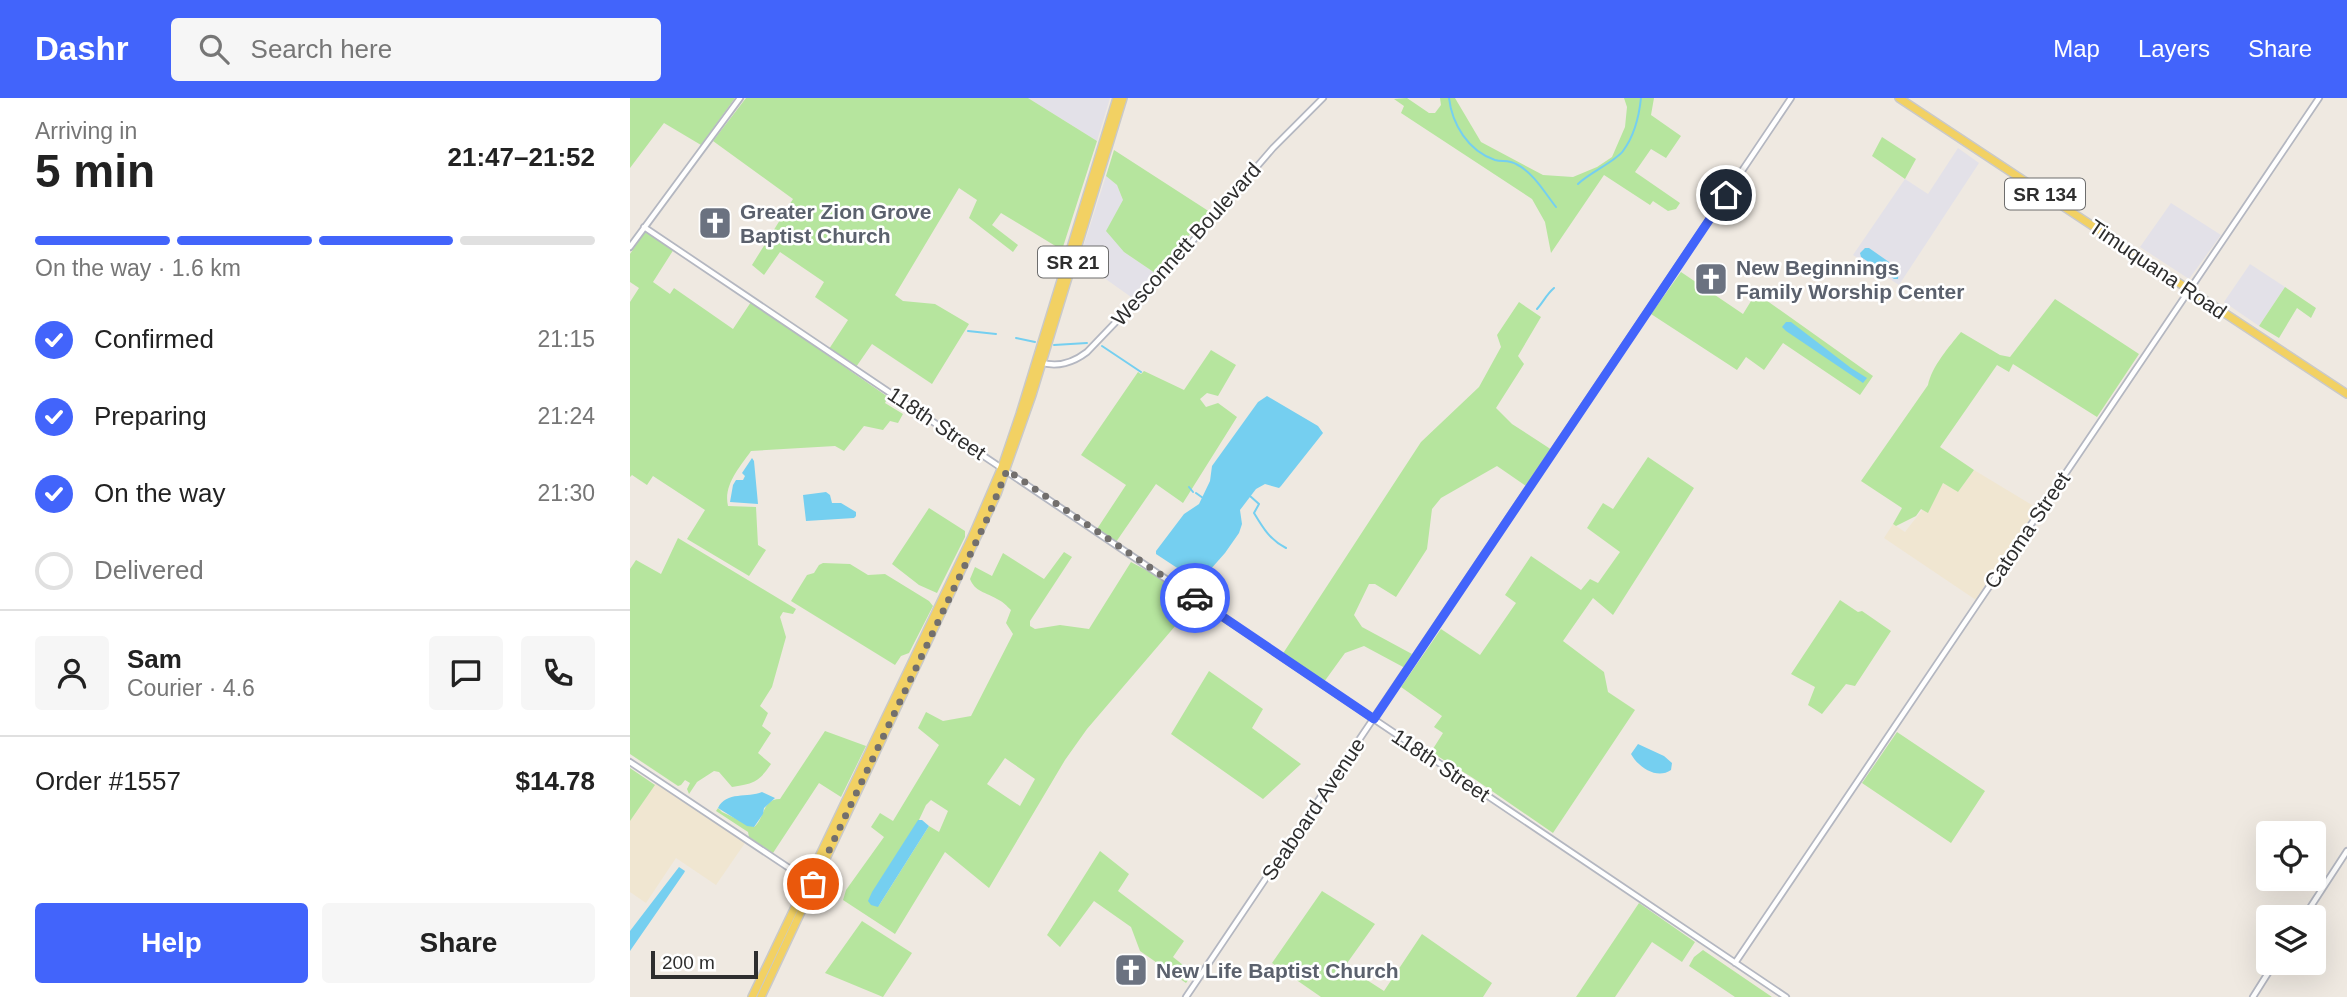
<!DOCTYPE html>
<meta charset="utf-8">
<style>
body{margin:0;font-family:Helvetica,sans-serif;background:#f6f6f6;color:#222;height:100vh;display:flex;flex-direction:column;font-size:26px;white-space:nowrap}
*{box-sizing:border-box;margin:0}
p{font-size:23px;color:#767676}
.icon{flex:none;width:38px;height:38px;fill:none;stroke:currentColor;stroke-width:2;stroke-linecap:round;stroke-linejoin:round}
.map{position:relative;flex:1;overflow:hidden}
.drawer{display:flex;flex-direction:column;background:#fff;width:630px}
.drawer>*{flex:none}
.tools{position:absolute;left:1626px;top:723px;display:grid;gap:14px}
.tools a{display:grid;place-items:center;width:70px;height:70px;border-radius:7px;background:#fff;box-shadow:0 7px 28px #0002;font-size:35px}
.scale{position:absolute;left:21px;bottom:18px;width:107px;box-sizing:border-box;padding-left:7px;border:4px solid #2e2e2e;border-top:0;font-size:19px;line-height:24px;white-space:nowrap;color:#2e2e2e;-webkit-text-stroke:5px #fff;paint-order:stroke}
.pin{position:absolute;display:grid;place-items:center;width:60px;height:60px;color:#fff;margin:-30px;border:4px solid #fff;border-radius:50%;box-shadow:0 2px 7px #0007}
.courier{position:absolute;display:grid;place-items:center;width:70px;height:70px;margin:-35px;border:5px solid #4264fb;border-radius:50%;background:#fff;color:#222;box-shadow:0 2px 9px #0007}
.head em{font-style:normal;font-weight:800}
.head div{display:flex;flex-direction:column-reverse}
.head{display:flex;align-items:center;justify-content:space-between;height:119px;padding:0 35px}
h1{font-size:46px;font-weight:800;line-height:52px}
.bar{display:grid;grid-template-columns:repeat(4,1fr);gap:10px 7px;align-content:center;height:84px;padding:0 35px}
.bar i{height:9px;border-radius:5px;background:#e0e0e0}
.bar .selected{background:#4264fb}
.bar p{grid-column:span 4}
.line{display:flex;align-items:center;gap:18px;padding:0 35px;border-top:2px solid #e0e0e0}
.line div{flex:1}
.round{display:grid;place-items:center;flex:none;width:74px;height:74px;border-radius:7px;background:#f6f6f6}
ol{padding:0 35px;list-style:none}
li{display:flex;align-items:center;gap:21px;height:77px}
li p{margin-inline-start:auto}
li .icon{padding:7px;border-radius:50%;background:#4264fb;color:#fff;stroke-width:4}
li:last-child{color:#767676}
li i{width:38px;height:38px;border:4px solid #e0e0e0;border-radius:50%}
.cta{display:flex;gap:14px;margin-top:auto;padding:14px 35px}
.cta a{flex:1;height:80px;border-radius:7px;background:#4264fb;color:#fff;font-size:28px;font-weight:800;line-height:80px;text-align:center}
.cta a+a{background:#f6f6f6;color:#222}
header{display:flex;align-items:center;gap:42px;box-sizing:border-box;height:98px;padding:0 35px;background:#4264fb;color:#fff}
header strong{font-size:33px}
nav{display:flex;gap:38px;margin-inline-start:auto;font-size:24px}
.search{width:490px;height:63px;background:#f6f6f6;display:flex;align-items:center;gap:18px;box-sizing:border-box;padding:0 24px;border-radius:7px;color:#767676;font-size:26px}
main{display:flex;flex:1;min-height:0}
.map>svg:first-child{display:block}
.industrial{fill:#e3e1e8}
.education{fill:#f0e6d1}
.green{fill:#b6e59e;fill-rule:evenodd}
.water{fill:#75cff0}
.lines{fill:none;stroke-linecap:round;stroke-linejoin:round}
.stream{stroke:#75cff0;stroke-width:2}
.minor-casing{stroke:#b4b7c1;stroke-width:8}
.major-casing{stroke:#c9c9c9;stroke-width:10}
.minor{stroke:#fff;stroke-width:4.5}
.major{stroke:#f2d163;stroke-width:7}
.done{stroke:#726f6d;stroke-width:7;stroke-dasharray:0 12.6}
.route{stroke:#4264fb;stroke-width:9}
.labels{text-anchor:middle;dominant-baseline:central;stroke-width:5;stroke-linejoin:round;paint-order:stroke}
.shield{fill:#fff;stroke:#6d6d6d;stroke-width:2}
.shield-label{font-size:19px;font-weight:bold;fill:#2e2e2e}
.worship-label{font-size:21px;font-weight:bold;fill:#5b616d;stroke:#fff;text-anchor:start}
.street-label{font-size:21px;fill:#2e2e2e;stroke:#fff}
</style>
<header>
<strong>Dashr</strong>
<div class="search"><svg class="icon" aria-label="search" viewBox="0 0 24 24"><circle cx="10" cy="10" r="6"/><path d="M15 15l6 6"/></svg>Search here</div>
<nav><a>Map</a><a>Layers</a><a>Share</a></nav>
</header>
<main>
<section class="drawer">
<div class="head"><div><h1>5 min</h1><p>Arriving in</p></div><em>21:47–21:52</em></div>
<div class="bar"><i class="selected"></i><i class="selected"></i><i class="selected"></i><i></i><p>On the way · 1.6 km</p></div>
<ol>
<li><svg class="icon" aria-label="check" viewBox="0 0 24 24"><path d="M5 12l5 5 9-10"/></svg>Confirmed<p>21:15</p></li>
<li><svg class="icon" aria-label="check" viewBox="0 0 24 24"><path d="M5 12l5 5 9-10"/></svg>Preparing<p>21:24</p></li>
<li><svg class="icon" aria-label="check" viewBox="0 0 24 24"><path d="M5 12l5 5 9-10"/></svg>On the way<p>21:30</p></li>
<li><i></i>Delivered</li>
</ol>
<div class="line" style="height:126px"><a class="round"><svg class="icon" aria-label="person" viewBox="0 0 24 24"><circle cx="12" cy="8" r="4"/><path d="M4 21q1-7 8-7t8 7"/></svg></a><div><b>Sam</b><p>Courier · 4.6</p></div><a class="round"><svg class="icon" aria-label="chat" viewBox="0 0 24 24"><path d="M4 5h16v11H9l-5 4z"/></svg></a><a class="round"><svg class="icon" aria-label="phone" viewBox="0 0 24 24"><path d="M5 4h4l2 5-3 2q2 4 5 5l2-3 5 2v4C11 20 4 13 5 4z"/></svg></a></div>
<div class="line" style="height:91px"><div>Order #1557</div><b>$14.78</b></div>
<div class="cta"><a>Help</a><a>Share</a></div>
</section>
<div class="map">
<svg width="1717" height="899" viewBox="0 0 1717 899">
<rect width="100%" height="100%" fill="#efe9e1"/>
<path class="industrial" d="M398,0h82l-13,43z
M1328,50l21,15 -80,122 -46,-30 52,-76 23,15z
M476,78l11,9 6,15 1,52 31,21 -24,24 -52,-37z
M1541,105l50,32 -32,44 -49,-32z
M1620,166l35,23 -26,39 -35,-24z"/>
<path class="education" d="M1344,372l63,38 -61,92 -92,-62 9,-14 12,8 38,-49 15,9z
M26,684l89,61 -29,42 -40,-27 -30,45 -16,-11v-71z"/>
<path class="green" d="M0,0h105l-34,47 -37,-22 -34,45z
M116,0h282l69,43 -35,109 -61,-37 -9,12 26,20 -5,7 -44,-34 8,-18 -18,-12 -64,107 8,6 32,3 34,20 -37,60 -60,-40 -16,23 -27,-18 19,-29 -33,-23 9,-15 -44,-30 -16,23 -12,-10 41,-66 -80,-58z
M777,0l22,15h6l6,-8 -1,-7h15l26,44 62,33 30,2 24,-10 15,-10 13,-30 2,-20 -3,-9h30l-3,17 30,21 -15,22 -15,-9 -16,23 45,31 -4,6 -8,2 -15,-10 -3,4 -46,-30 -53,78 -6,-31 -13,-23 -131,-86 3,-7 -10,-7z
M1252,39l34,22 -11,20 -33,-23z
M484,52l96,62 -55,61 -31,-21 -18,-21 17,-31 -6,-15 -11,-9z
M14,135h4l26,16 -21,33 17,12 4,-6 59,41 18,-27 137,95 -3,6 18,11 -5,9 -8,-2 -7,9 -19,-4 -20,25 -9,-5 -84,5c-11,16 -28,34 -23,55l28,1 2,38 8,5 -17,26 -62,-37 18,-29 -52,-34 -6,9 -15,-10 -2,2v-175l9,-14 -9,-6v-28z
M1051,174l62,42 13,-21 117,83 -13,19 -77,-52 -19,27 -18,-13 -9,13 -86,-56z
M1655,189l31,21 -5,10 -14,-10 -18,30 -20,-12z
M1425,201l84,55 -42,63 -84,-53 -4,8 -12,-7 -57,82 34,23 -16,22 -15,-9 -15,30 -7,-4 -5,7 -20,10 -3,-2 9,-16 -41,-27 67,-96c4,-19 21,-38 33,-53l39,23 10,2z
M889,204l22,15 -23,39 6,8 -28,44 16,16 40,26 -26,36 -29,-20 -56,32 -9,11 -5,40 -31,48 -21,-13h-6l-15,31 8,12 50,27 -7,14 -41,-22 -19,7 -21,29 -42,-27 139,-213 58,-55 22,-40 -4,-12z
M581,252l25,15 -18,31 -11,-3 -7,6 6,8 12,-4 19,14 -54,86 -27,-19 -40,58 -19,-13 29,-44 -45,-30 57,-83 3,2 3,-3 40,19z
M1018,359l46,31 -81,127 -20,-17 -30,43 41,31 4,20 27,18 -82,123 -80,-55 -42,-26 12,-19 -9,-6 8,-11 -41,-29 40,-58 39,26 36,-52 -11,-8 26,-39 50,34 9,-11 8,4 22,-31 -33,-24 16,-25 10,6z
M299,410l36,23v6l-28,56 -18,-8 -27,-21z
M48,440l118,71 -3,5 -10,-2 -3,5 6,20 -14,50 -12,19 8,7 -6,13 9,7 -13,20 13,11c-13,19 -17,19 -39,23l-13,-15 -5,-1 -17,11 -8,12 -2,-5 3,-6 -5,-3 -4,5 -3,1 -48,-32v-185l6,-9 25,14z
M434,454l8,5 -42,64v5l5,3 25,-4 29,4 42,-67 26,14 37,28 -107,125 -22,31 -76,128 -44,-36 -50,82 -52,-34 3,-10 38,-53 -13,-10 9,-14 13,8 46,-76 -21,-17 8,-16 17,9 28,-5 42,-82 -7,-11 5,-13c-4,-4 -9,-9 -14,-11 -11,-7 -22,-7 -27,-20l5,-12 17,9 11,-23 41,26zM375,660l30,21 -15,27 -33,-22zM301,702l17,11 -9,21 -10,-6 -51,81 48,-102z
M193,465l27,1 18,11 17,-1 44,27 4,5 -24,47 -8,3 -6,9 -104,-64 16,-26 7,-2 5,-8z
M1210,502l18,12 4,-1 29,20 -36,55 -9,-2 -24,30 -14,-9 7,-18 -24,-13z
M579,573l54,38 -11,19 49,36 -38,35 -92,-65z
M195,633l41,15 -25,51 -22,-14 -46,70 -24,-16 -1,-5 -32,-21 2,-3 4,4 32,15c11,-9 8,-28 26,-28z
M1267,634l88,59 -34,52 -89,-60z
M0,670l25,17 -25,36z
M470,753l29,23 -11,17 66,50 -11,16 20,16 -7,10 -46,-32 -9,-24 -37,-26 -34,46 -13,-12z
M692,793l53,33 -30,42 39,25 38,-57 70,49 -9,14h-162l-49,-34z
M1009,805l56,39 -13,20 -30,-20 -37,55h-39z
M232,823l50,32 -29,44 -58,-24z
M1073,852l69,47h-37l-46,-31 5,-9z"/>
<path class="water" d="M1235,150h4l30,21 -1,10h-4l-33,-22 -1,-4z
M1156,224h5l60,46 16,10 -4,5 -77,-52 -4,-4z
M637,298l51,30 5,7 -42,53 -2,2 -14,-4 -9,5 -16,21 2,14 -3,9 -14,20 -23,26 -5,2 -41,-27v-3l28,-37 15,-10 11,-23 2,-15 46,-64z
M122,360l2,3 4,43 -28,-2 3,-17 3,-5h7l2,-4 -3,-3z
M196,394l4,3 2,8h9l15,9v4l-2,2 -48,3 -3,-26z
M1008,646l26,12 8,7 -1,7c-14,10 -33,-3 -40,-16z
M132,694l13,6 -11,10 -1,6 -9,13 -7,-1 -29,-18c8,-17 30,-10 44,-16z
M288,722h4l7,6 -51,81 -7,-2 -3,-4 4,-9z
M49,769l6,4 -1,2 -54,78v-20z"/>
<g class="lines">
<path class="stream" d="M819,0c3,26 19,53 46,62 7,2 14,0 21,4 17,8 29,29 40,43
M948,86c11,-11 38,-23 45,-33 12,-16 16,-34 18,-53
M907,211c7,-8 9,-14 17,-21
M338,233l28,3
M386,240l19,4
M424,247l33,-2
M472,248l39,26
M559,389l4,5
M566,395l7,5
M620,398l9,8 -5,9c9,15 16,27 32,35
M568,497l3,-4 -2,-11"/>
<defs>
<path id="minor" d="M14,129l1142,770
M0,149l110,-149
M410,264c17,6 34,0 47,-10l97,-101 89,-103 50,-50
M0,664l180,120
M1674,819l43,-66
M1105,865l584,-865
M556,899l605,-899
M1623,899l22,-35"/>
<path id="major" d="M1269,0l448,296
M122,899l220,-460 30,-70 18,-53 97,-316
M131,899l236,-503 35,-99 91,-297"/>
</defs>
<use href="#minor" class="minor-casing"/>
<use href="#major" class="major-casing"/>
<use href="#minor" class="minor"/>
<use href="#major" class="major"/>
</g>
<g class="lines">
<path class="done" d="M183,786l175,-367 19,-47 188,128"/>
<path class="route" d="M565,500l179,121 352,-524"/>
</g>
<defs>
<symbol id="church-square" viewBox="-11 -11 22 22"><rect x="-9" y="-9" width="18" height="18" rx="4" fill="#6b7280" stroke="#fff"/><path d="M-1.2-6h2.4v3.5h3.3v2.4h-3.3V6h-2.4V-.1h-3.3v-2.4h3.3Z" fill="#fff"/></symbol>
</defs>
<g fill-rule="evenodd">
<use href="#church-square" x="66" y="106" width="38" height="38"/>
<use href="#church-square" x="1062" y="162" width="38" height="38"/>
<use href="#church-square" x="482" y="853" width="38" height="38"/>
</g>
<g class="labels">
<g class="shield">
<rect x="1375" y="80.5" width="80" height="31" rx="5"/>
<rect x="408" y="148.5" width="70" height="31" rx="5"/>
</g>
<g class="shield-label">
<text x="1415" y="96">SR 134</text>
<text x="443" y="164">SR 21</text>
</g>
<g class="worship-label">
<text x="110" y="113">Greater Zion Grove<tspan x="110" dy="24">Baptist Church</tspan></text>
<text x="1106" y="169">New Beginnings<tspan x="1106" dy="24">Family Worship Center</tspan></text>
<text x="526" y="872">New Life Baptist Church</text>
</g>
<g class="street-label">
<text transform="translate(556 146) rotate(-48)">Wesconnett Boulevard</text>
<text transform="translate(1528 171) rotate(34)">Timuquana Road</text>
<text transform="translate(307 325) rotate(34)">118th Street</text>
<text transform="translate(1397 432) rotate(-56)">Catoma Street</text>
<text transform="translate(811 667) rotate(34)">118th Street</text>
<text transform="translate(683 711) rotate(-56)">Seaboard Avenue</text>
</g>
</g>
</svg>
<div class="tools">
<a><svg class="icon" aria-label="locate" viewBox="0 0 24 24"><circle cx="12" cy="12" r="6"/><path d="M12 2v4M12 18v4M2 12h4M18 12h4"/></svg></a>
<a><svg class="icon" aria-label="layers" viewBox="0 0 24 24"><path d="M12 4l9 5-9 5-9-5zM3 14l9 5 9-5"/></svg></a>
</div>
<div class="scale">200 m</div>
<div class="pin" style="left:183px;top:786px;background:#ea580c"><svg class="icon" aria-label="bag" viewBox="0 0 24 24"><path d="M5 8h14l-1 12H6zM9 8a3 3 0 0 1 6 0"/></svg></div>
<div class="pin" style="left:1096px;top:97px;background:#1f2937"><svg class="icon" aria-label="home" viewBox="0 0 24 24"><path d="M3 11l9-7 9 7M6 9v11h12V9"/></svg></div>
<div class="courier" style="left:565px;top:500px"><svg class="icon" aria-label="car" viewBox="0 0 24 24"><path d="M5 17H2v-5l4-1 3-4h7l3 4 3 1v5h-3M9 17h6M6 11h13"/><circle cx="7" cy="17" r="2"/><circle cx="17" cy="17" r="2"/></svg></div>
</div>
</main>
